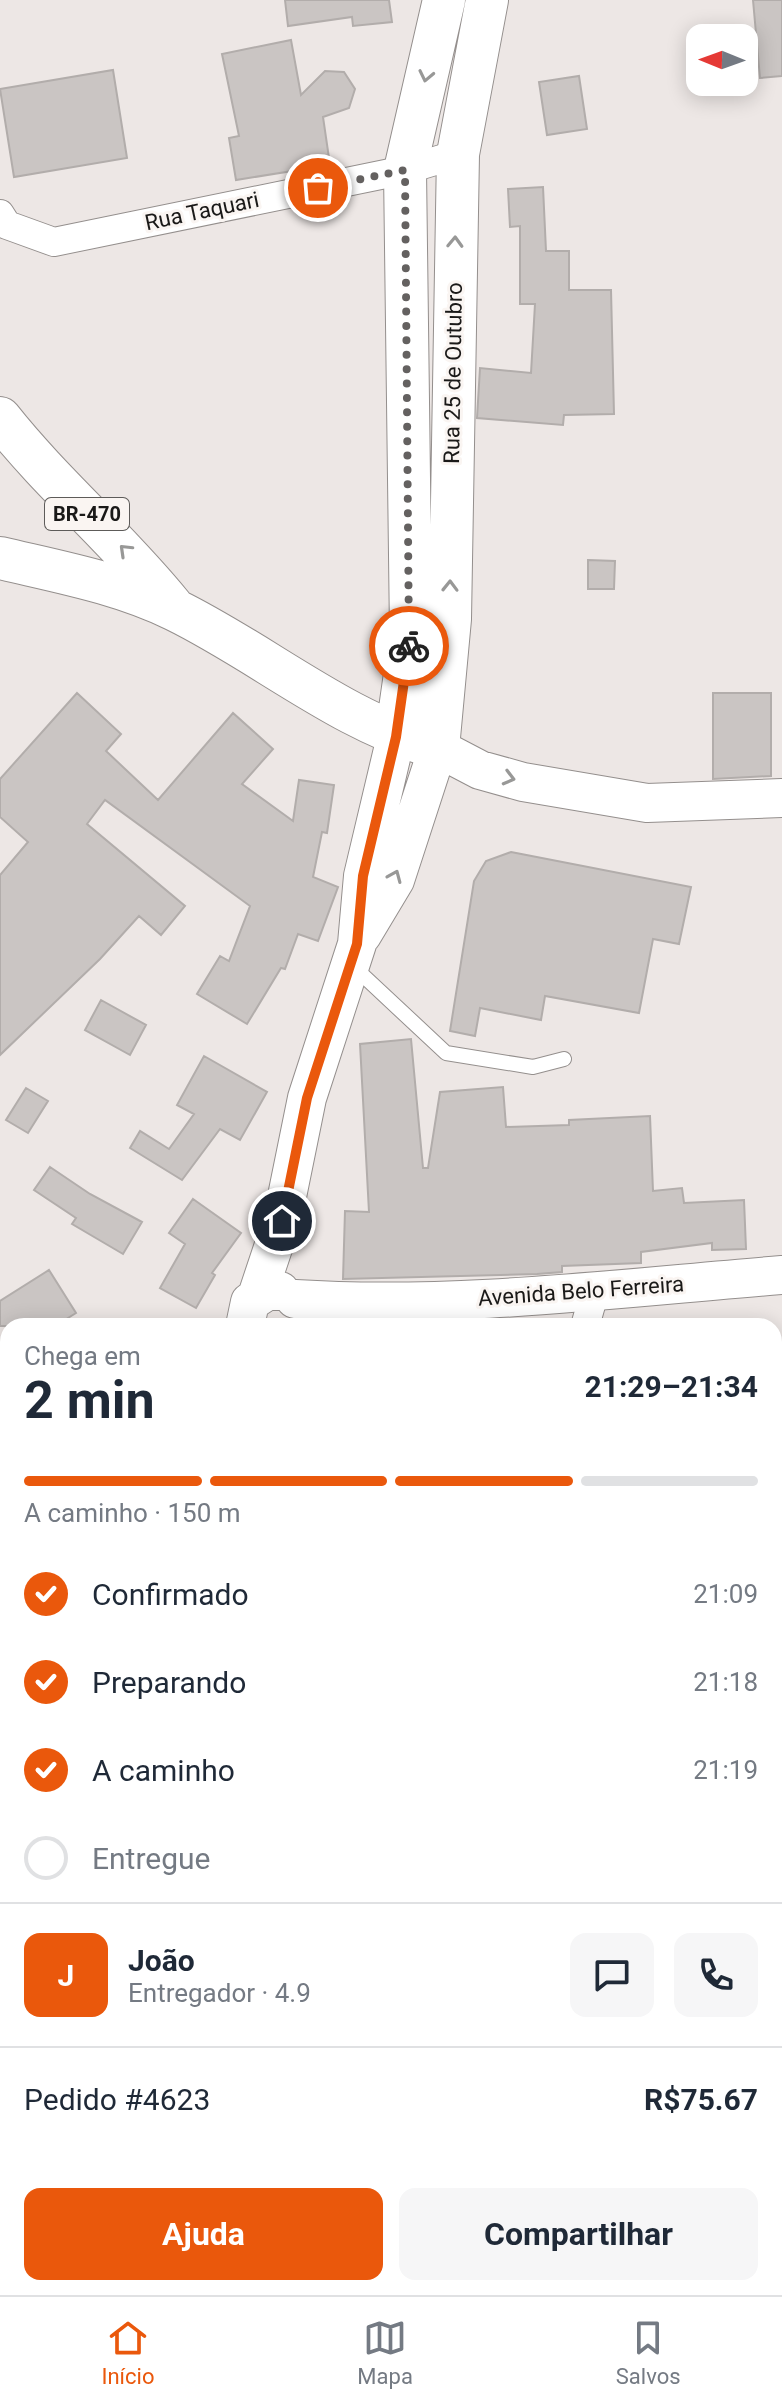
<!DOCTYPE html>
<html lang="pt">
<meta charset="utf-8">
<style>
body{margin:0;font-family:Roboto,sans-serif;background:#f6f6f7;color:#1f2937;height:100vh;display:flex;flex-direction:column;font-size:30px;white-space:nowrap}
*{box-sizing:border-box;margin:0}
p{font-size:26px;color:#747a83}
.icon{flex:none;width:44px;height:44px;fill:none;stroke:currentColor;stroke-width:2;stroke-linecap:round;stroke-linejoin:round}
.map{position:relative;flex:1;overflow:hidden}
.sheet{position:absolute;left:0px;top:1318px;width:782px;height:978px;display:flex;flex-direction:column;background:#fff;border-radius:24px 24px 0 0;box-shadow:0 4px 20px #0003}
.sheet>*{flex:none}
.needle{width:52px;rotate:271deg}
.tools{position:absolute;left:686px;top:24px;display:grid;gap:16px}
.tools a{display:grid;place-items:center;width:72px;height:72px;border-radius:16px;background:#fff;box-shadow:0 4px 20px #0003;font-size:40px}
.pin{position:absolute;display:grid;place-items:center;width:68px;height:68px;color:#fff;margin:-34px;border:4px solid #fff;border-radius:50%;box-shadow:0 2px 8px #0007}
.courier{position:absolute;display:grid;place-items:center;width:80px;height:80px;margin:-40px;border:6px solid #ea580c;border-radius:50%;background:#fff;color:#222;box-shadow:0 2px 10px #0007}
.overview em{font-style:normal;font-weight:700}
.overview div{display:flex;flex-direction:column-reverse}
.overview{display:flex;align-items:center;justify-content:space-between;height:136px;padding:0 24px}
h1{font-size:52px;font-weight:700;line-height:60px}
.bar{display:grid;grid-template-columns:repeat(4,1fr);gap:12px 8px;align-content:center;height:96px;padding:0 24px}
.bar i{height:10px;border-radius:6px;background:#e0e1e3}
.bar .on{background:#ea580c}
.bar p{grid-column:span 4}
.line{display:flex;align-items:center;gap:20px;padding:0 24px;border-top:2px solid #e0e1e3}
.line div{flex:1}
.round{display:grid;place-items:center;flex:none;width:84px;height:84px;border-radius:16px;background:#f6f6f7}
ol{padding:0 24px;list-style:none}
li{display:flex;align-items:center;gap:24px;height:88px}
li p{margin-inline-start:auto}
li .icon{padding:8px;border-radius:50%;background:#ea580c;color:#fff;stroke-width:4}
li:last-child{color:#747a83}
li i{width:44px;height:44px;border:4px solid #e0e1e3;border-radius:50%}
.cta{display:flex;gap:16px;margin-top:auto;padding:16px 24px}
.cta a{flex:1;height:92px;border-radius:16px;background:#ea580c;color:#fff;font-size:32px;font-weight:700;line-height:92px;text-align:center}
.cta a+a{background:#f6f6f7;color:#1f2937}
.menu{display:flex;justify-content:space-around;align-items:center;height:112px;border-top:2px solid #e0e1e3;background:#fff;font-size:22px;color:#747a83}
.menu a{display:grid;justify-items:center;gap:4px}
.menu .on{color:#ea580c}
.map>svg:first-child{display:block}
.green{fill:#f6d1c0}
.building{fill:#cac5c3;stroke:#b2adab;stroke-width:2}
.lines{fill:none;stroke-linecap:round;stroke-linejoin:round}
.lane-casing{stroke:#948f8d;stroke-width:16}
.street-casing{stroke:#948f8d;stroke-width:30}
.secondary-casing{stroke:#948f8d;stroke-width:40}
.primary-casing{stroke:#948f8d;stroke-width:44}
.lane{stroke:#fff;stroke-width:14}
.street{stroke:#fff;stroke-width:28}
.secondary{stroke:#fff;stroke-width:38}
.primary{stroke:#fff;stroke-width:42}
.oneway{stroke:#989897}
.done{stroke:#646160;stroke-width:8;stroke-dasharray:0 14.4}
.route{stroke:#ea580c;stroke-width:10}
.labels{text-anchor:middle;dominant-baseline:central;stroke-width:6;stroke-linejoin:round;paint-order:stroke}
.shield{fill:#faf5f2;stroke:#5d5b59;stroke-width:2}
.shield-label{font-size:20px;font-weight:bold;fill:#1a1918}
.street-label{font-size:22px;fill:#1a1918;stroke:#faf5f2}
</style>
<div class="map">
<svg width="782" height="2295" viewBox="0 0 782 2295">
<rect width="100%" height="100%" fill="#ede7e5"/>
<path class="green" d="M0,1998l8,1v289h530l-1,7h-537z"/>
<path class="building" d="M285,0h104l3,22 -39,4 -1,-9 -64,9z
M753,0h29v76l-22,2z
M291,40l10,55 24,-24 19,1 11,17 -6,19 -26,9 7,48 -94,15 -7,-42 10,-2 -17,-82z
M113,70l14,88 -113,19 -14,-88z
M579,76l8,53 -40,6 -8,-53z
M543,187l3,64h23v39h42l3,124 -50,1 -1,10 -86,-7 3,-50 51,5 4,-69h-15v-78l-10,1 -2,-38z
M588,560l27,1 -1,28h-26z
M77,693l44,41 -15,17 52,49 75,-87 40,36 -31,35 51,37 6,-41 35,5 -7,48 -5,-1 -9,45 25,10 -20,54 -20,-7 -13,35 -4,-1 -34,56 -50,-30 23,-38 9,5 21,-55 -145,-106 -18,24 98,82 -24,29 -22,-19 -39,43 -100,96v-180l28,-33 -28,-25v-38z
M713,693h58v83l-58,3z
M511,852l180,35 -12,57 -26,-5 -14,74 -94,-17 -4,24 -61,-12 -5,28 -25,-5 24,-150 12,-20z
M101,1000l45,25 -16,30 -45,-25z
M411,1039l12,129h5l12,-76 63,-5 3,40 63,-2v-5l81,-4 3,75 29,-3 2,15 60,-3 2,49 -34,1v-7l-71,9v11l-79,3v6l-25,2 -194,5 2,-68 24,1 -9,-168z
M204,1056l63,36 -27,48 -20,-11 -38,51 -52,-32 10,-17 29,18 25,-35 -17,-9z
M26,1088l22,13 -20,32 -22,-13z
M50,1167l40,27 52,28 -19,32 -51,-30 4,-6 -42,-28z
M193,1199l48,34 -29,40 3,2 -19,33 -36,-20 25,-44 -16,-11z
M49,1270l27,43 -21,13h-55v-25z"/>
<g class="lines">
<defs>
<path id="lane" d="M354,967l92,86 87,14 31,-8"/>
<path id="street" d="M0,214l7,11 47,17 351,-72 53,-16
M585,1326l10,-35
M774,1663l8,-1
M3,1985l5,-5"/>
<path id="secondary" d="M362,935l33,-55 43,-132 42,22 43,12 124,21 135,-5
M257,1296l25,-75 25,-123 50,-154 6,-68 33,-139
M295,1299c163,10 325,-11 487,-24
M245,1326l5,-24 17,-11h13
M0,1586l8,-7"/>
<path id="primary" d="M0,418c53,67 118,121 172,188
M0,558c59,14 120,25 175,52 88,43 167,112 263,138l12,-129 8,-465 29,-154
M396,737l15,-105 -6,-462 39,-170"/>
</defs>
<use href="#lane" class="lane-casing"/>
<use href="#street" class="street-casing"/>
<use href="#secondary" class="secondary-casing"/>
<use href="#primary" class="primary-casing"/>
<use href="#lane" class="lane"/>
<use href="#street" class="street"/>
<use href="#secondary" class="secondary"/>
<use href="#primary" class="primary"/>
</g>
<defs><path id="oneway-chevron" d="M-2-3.5L2.5 0L-2 3.5" fill="none" stroke-width="1.6" stroke-linecap="round" stroke-linejoin="round" transform="scale(2)"/></defs>
<g class="oneway">
<use href="#oneway-chevron" transform="translate(426 76) rotate(102)"/>
<use href="#oneway-chevron" transform="translate(455 242) rotate(-88)"/>
<use href="#oneway-chevron" transform="translate(125 550) rotate(-136)"/>
<use href="#oneway-chevron" transform="translate(450 586) rotate(-89)"/>
<use href="#oneway-chevron" transform="translate(509 778) rotate(15)"/>
<use href="#oneway-chevron" transform="translate(395 876) rotate(-67)"/>
</g>
<g class="lines">
<path class="done" d="M318,188l87,-18 4,476"/>
<path class="route" d="M282,1221l25,-123 50,-154 6,-68 33,-139 13,-91"/>
</g>
<g class="labels">
<rect class="shield" x="45" y="498" width="84" height="32" rx="6"/>
<g class="shield-label">
<text x="87" y="514">BR-470</text>
</g>
<g class="street-label">
<text transform="translate(202 211) rotate(-12)">Rua Taquari</text>
<text transform="translate(453 373) rotate(-89)">Rua 25 de Outubro</text>
<text transform="translate(581 1291) rotate(-4)">Avenida Belo Ferreira</text>
</g>
</g>
</svg>
<div class="tools">
<a><svg class="needle" viewBox="-14 -14 28 28"><path d="M0-13l5 13h-10z" fill="#e53935"/><path d="M0 13l5-13h-10z" fill="#747a83"/></svg></a>
</div>
<div class="pin" style="left:318px;top:188px;background:#ea580c"><svg class="icon" aria-label="bag" viewBox="0 0 24 24"><path d="M5 8h14l-1 12H6zM9 8a3 3 0 0 1 6 0"/></svg></div>
<div class="pin" style="left:282px;top:1221px;background:#1f2937"><svg class="icon" aria-label="home" viewBox="0 0 24 24"><path d="M3 11l9-7 9 7M6 9v11h12V9"/></svg></div>
<div class="courier" style="left:409px;top:646px"><svg class="icon" aria-label="bike" viewBox="0 0 24 24"><circle cx="6" cy="16" r="4"/><circle cx="18" cy="16" r="4"/><path d="M6 16l4-8h5l3 8M10 8l3 8H6M13 5h3"/></svg></div>
<section class="sheet">
<div class="overview"><div><h1>2 min</h1><p>Chega em</p></div><em>21:29–21:34</em></div>
<div class="bar"><i class="on"></i><i class="on"></i><i class="on"></i><i></i><p>A caminho · 150 m</p></div>
<ol>
<li><svg class="icon" aria-label="check" viewBox="0 0 24 24"><path d="M5 12l5 5 9-10"/></svg>Confirmado<p>21:09</p></li>
<li><svg class="icon" aria-label="check" viewBox="0 0 24 24"><path d="M5 12l5 5 9-10"/></svg>Preparando<p>21:18</p></li>
<li><svg class="icon" aria-label="check" viewBox="0 0 24 24"><path d="M5 12l5 5 9-10"/></svg>A caminho<p>21:19</p></li>
<li><i></i>Entregue</li>
</ol>
<div class="line" style="height:144px"><b class="round" style="background:#ea580c;color:#fff">J</b><div><b>João</b><p>Entregador · 4.9</p></div><a class="round"><svg class="icon" aria-label="chat" viewBox="0 0 24 24"><path d="M4 5h16v11H9l-5 4z"/></svg></a><a class="round"><svg class="icon" aria-label="phone" viewBox="0 0 24 24"><path d="M5 4h4l2 5-3 2q2 4 5 5l2-3 5 2v4C11 20 4 13 5 4z"/></svg></a></div>
<div class="line" style="height:104px"><div>Pedido #4623</div><b>R$75.67</b></div>
<div class="cta"><a>Ajuda</a><a>Compartilhar</a></div>
</section>
</div>
<nav class="menu">
<a class="on"><svg class="icon" aria-label="home" viewBox="0 0 24 24"><path d="M3 11l9-7 9 7M6 9v11h12V9"/></svg>Início</a>
<a><svg class="icon" aria-label="map" viewBox="0 0 24 24"><path d="M3 6l6-2 6 2 6-2v14l-6 2-6-2-6 2zM9 4v14M15 6v14"/></svg>Mapa</a>
<a><svg class="icon" aria-label="saved" viewBox="0 0 24 24"><path d="M7 4h10v16l-5-4-5 4z"/></svg>Salvos</a>
</nav>
